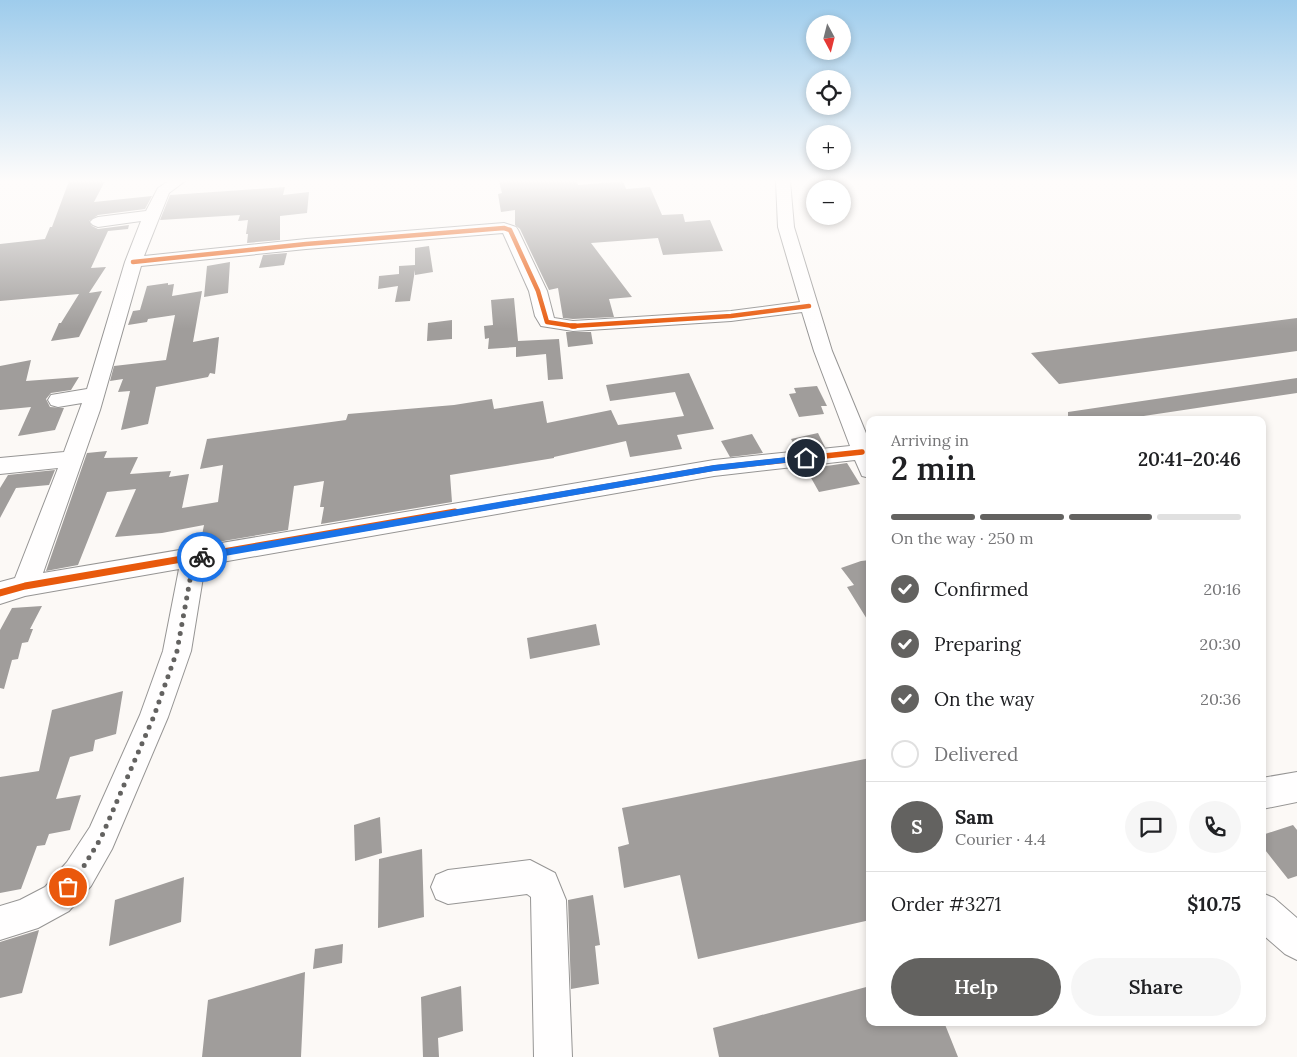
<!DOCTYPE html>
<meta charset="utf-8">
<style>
body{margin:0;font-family:Lora,serif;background:#f6f6f6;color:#202124;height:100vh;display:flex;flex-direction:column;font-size:19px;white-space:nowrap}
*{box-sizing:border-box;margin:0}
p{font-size:16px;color:#757577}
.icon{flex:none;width:28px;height:28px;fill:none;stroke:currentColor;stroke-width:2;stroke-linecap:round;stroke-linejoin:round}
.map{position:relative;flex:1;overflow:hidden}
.sheet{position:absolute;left:866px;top:416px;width:400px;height:610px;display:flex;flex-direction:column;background:#fff;border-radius:10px;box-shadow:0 2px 8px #0003}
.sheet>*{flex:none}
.needle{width:32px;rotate:173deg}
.controls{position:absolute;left:806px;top:15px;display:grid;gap:10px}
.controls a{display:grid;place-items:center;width:45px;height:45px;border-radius:50%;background:#fff;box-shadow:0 2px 8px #0003;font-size:25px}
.pin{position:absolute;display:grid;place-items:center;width:42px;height:42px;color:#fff;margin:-21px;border:2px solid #fff;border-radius:50%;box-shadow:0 1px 5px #0007}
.courier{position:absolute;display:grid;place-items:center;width:50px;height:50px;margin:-25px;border:4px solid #1a73e8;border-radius:50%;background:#fff;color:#222;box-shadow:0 1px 6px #0007}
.overview em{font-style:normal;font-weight:600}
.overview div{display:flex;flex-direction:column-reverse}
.overview{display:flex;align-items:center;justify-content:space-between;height:85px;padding:0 25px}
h1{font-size:32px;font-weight:600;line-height:38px}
.bar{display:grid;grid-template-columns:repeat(4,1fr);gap:8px 5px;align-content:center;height:60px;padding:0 25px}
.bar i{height:6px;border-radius:4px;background:#e0e0e0}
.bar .on{background:#636260}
.bar p{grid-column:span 4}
.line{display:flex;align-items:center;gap:12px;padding:0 25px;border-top:1px solid #e0e0e0}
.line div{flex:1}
.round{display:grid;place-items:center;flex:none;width:52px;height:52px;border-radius:26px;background:#f6f6f6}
ol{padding:0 25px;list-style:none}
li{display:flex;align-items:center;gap:15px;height:55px}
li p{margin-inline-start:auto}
li .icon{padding:5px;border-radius:50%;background:#636260;color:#fff;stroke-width:4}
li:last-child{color:#757577}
li i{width:28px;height:28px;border:2px solid #e0e0e0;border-radius:50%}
.cta{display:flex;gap:10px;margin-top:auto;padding:10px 25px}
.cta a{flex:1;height:58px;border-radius:30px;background:#636260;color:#fff;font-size:20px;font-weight:600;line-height:58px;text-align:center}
.cta a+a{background:#f6f6f6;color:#202124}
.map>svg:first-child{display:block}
.building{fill:#a09d9b}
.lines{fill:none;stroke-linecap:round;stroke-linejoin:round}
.minor-casing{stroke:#969594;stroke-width:2}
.minor{fill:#fffefe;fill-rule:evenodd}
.cycleway-far2-casing{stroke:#fff;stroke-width:6}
.cycleway-far1-casing{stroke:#fff;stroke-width:8}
.cycleway-casing{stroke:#fff;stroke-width:10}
.cycleway-far2{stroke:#e8590c;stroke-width:4.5}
.cycleway-far1{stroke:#e8590c;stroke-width:5.5}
.cycleway{stroke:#e8590c;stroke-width:7}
.route{fill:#1a73e8}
.done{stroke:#636260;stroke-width:5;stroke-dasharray:0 9}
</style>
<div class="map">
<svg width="1297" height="1057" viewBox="0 0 1297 1057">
<rect width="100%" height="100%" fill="#fcf9f6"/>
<path class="building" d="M69,181h36l-11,21 58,-6 -7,13 -47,6 -9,6 3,5 6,3 31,-4 -1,4 -20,2 -17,37 15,-1 -17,26 13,-2 -23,46 -28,4 8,-18h2l18,-29 -79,7v-57l45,-5 5,-12h2z
M499,181h78l1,4 45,-4 3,8 24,-2 12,28 21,-1 2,8 25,-2 13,31 -60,4 -5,-17 -67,5 41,54 -23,2 5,18 -41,2 -10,-1 -5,-30 -9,2 -29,-61 -5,-4v-15l-14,2 -3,-18 4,-1z
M285,187l-2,8 26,-3 -2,21 -27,3v24l-33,3 1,-9h-2l2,-14 -10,1 2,-6 -80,5 10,-25z
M429,246l4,26 -18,3v-5l-5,31 -15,1 3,-16 -20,3 1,-13 20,-2v-8l16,-1v-17z
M287,253l-3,12 -25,3 4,-13z
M230,262l-2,31 -24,4 3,-31z
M168,283v2l6,-1 -2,12 30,-5 -9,51 26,-5 -4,37 -5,-1 -2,4 -52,10 -8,37 -27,6 9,-39 -12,1 5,-13 -13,2 4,-15 52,-6 9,-45 -27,4 -1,3 -19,3 5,-14 7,-1 7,-24z
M514,298l4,43 41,-2 4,40 -15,1 -2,-26 -30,3v-10l-28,2 1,-11 -4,1 -1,-13 9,-1 -2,-25z
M1297,318v33l-238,33 -28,-31z
M452,320v19l-25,2 1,-18z
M566,332h25l2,12 -25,3z
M31,360l-5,21 53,-4 -8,13 -20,3 -5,6 4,8 14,1 -9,22 -37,6 13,-29 -31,3v-44z
M689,373l25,56 -37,6 5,14 -52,8 -4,-16 -72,16v1l-104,17 2,27 -131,22 3,-17h-4l4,-26 -30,5 -6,44 -88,15 4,-20 -42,8 -47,4 21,-48 -29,3 -29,73 -32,6 41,-118 20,-2 -3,7 34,-1 -8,17 41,-3 -2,6 20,-3 -7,34 36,-6 5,-37 -23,4 7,-30 139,-19 2,-6 106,-9 38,-6 2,10 49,-8 4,22 64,-13 7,15 66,-9 -9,-24 -65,9 -4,-16z
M1297,378v15l-180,27h-49v-8z
M817,386l10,20h-6l3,8 -25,3 -10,-23 7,-1 -2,-5z
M818,433l7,14 -28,3 -6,-11z
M752,434l11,19 -33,4 -9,-16z
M847,463l13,21 -41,8 -13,-23z
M55,470l-6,15 -33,3 -16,30v-30l8,-13z
M870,560v64l-23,-37 7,-2 -13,-17 20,-7z
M42,606l-12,23h3l-5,13 -6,1 -4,16 -6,1 -8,29 -4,-1v-58l12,-22z
M596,624l4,21 -70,14 -3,-21z
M123,691l-7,43 -21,6 -2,11 -23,6 -14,42 25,-4 -11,35 -21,4 -4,11 -8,1 -16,43 -21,4v-116l39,-6 13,-61z
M870,758v162l-172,39 -18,-84 -56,13 -6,-41 11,-3 -7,-36z
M380,817l2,36 -27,8 -1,-36z
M1293,825l4,5v46l-9,3 -26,-33v-11z
M422,849l2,68 -46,11 1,-69z
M184,877l-3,45 -72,24 6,-46z
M593,895l7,50 -5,1 4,38 -28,5 -3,-89z
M39,930l-17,63 -22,5v-56z
M343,944l-1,19 -29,6 2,-20z
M305,972l-4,85h-99l6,-57z
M461,986l2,45 -25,7 1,19h-16l-2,-60z
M870,986v36h74l14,35h-239l-6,-29z"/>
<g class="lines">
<defs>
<path id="minor" d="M169,181h16l-16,12 -25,63 162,-17 198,-16 12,4 2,3 29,61 7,27 19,3 158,-10 69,-9 -22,-75 -2,-46h14l4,46 38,124 38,92v35l-8,-2 -7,-16 -141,16 -509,89 -14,86 -23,66 -56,132 -21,37 -22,25 -31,17 -38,12v-34l20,-6 25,-13 22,-25 23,-35 50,-112 23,-64 16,-82 -154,27 -25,8v-22l15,-4 43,-110 -58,6v-16l64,-6 18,-49 -24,4 -7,-2 -3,-5 3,-5 36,-6 38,-127 16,-41 -43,6 -5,-2 -3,-3 3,-3 5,-2 48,-6 12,-23zM503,233l26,58 6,25 6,10 32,5 158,-10 71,-9 12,39 36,95 -136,14 -671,113 57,-163 41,-144 165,-17z
M1297,772v30l-35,7v-31z
M530,860l25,13 11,27 6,157h-38l-3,-160 -4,-3 -79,10 -12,-5 -5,-12 5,-12 12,-5z
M1262,893l12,5 23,20v42l-12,-6 -23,-20z"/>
</defs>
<use href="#minor" class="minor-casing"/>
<use href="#minor" class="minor"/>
<defs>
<path id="cycleway-far2" d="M133,262l173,-18 198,-16 6,2 28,61 9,31 26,4 158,-10 78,-10"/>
<path id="cycleway-far1" d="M572,326h3
M448,514l266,-46 148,-16"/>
<path id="cycleway" d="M0,593l25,-7 430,-74"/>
</defs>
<use href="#cycleway-far2" class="cycleway-far2-casing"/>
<use href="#cycleway-far1" class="cycleway-far1-casing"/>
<use href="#cycleway" class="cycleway-casing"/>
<use href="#cycleway-far2" class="cycleway-far2"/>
<use href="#cycleway-far1" class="cycleway-far1"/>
<use href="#cycleway" class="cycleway"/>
</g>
<linearGradient id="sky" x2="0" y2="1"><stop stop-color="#9eccec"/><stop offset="0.55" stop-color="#fefcfb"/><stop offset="1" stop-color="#fefcfb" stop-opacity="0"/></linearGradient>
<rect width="1297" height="329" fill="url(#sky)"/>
<path class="route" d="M806,455l3,1v4l-95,11 -512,89 -4,-3 4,-4 512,-88z"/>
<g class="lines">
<path class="done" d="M68,887l11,-13 22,-36 53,-122 23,-65 17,-93 8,-1"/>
</g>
</svg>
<div class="controls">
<a><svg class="needle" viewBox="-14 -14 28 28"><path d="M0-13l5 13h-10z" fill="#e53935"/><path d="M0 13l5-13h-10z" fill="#757577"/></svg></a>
<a><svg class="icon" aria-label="locate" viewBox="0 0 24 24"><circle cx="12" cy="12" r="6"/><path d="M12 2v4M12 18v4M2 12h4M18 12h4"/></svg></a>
<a>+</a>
<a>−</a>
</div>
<div class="pin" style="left:68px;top:887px;background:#ea580c"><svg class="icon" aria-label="bag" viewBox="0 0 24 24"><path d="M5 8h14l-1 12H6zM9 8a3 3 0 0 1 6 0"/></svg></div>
<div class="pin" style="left:806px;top:458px;background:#1f2937"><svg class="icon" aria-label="home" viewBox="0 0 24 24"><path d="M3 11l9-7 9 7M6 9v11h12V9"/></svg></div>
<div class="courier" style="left:202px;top:557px"><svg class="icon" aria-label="bike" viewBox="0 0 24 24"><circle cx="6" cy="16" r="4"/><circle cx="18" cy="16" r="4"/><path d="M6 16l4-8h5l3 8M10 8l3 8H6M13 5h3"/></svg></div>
<section class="sheet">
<div class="overview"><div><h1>2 min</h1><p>Arriving in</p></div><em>20:41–20:46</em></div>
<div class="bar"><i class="on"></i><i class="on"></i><i class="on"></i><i></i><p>On the way · 250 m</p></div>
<ol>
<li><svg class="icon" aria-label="check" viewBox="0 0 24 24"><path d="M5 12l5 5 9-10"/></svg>Confirmed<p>20:16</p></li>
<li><svg class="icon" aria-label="check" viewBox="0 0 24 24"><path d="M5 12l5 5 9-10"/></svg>Preparing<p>20:30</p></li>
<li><svg class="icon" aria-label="check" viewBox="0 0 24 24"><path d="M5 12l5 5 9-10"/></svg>On the way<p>20:36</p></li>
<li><i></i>Delivered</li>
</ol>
<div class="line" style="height:90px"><b class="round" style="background:#636260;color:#fff">S</b><div><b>Sam</b><p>Courier · 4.4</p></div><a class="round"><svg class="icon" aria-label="chat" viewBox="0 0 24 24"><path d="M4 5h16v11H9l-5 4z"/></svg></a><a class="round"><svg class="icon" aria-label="phone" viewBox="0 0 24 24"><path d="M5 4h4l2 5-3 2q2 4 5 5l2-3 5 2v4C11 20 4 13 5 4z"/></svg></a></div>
<div class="line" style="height:65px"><div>Order #3271</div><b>$10.75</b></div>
<div class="cta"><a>Help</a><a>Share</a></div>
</section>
</div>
